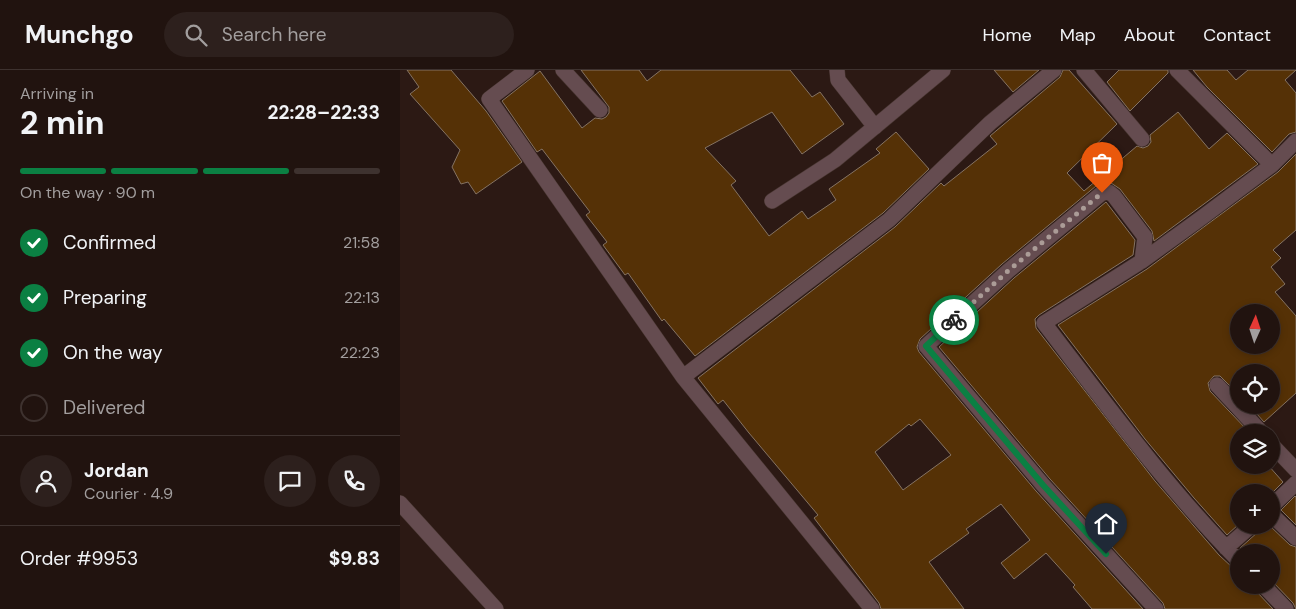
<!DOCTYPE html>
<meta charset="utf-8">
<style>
body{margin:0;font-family:"DM Sans",sans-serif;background:#2d201d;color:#f1f3f6;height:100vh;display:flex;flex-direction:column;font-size:19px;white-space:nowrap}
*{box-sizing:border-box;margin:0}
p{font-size:16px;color:#a29e9e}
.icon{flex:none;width:28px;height:28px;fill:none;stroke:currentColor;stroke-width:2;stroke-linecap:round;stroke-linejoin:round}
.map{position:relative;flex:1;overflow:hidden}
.sheet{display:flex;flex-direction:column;background:#21130f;width:400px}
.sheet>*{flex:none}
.needle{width:32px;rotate:3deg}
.fabs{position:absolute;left:830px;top:234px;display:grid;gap:10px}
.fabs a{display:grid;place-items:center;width:50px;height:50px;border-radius:50%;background:#21130f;box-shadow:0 2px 8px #0003,0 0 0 1px #3e322f;font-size:25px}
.pin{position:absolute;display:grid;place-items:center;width:42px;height:42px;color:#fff;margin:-51px -21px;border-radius:50% 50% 50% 0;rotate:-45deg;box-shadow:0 0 5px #0007}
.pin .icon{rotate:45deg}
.courier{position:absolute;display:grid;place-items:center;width:50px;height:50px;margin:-25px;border:4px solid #0b8043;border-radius:50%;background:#fff;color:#222;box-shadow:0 1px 6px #0007}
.headline em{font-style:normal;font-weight:700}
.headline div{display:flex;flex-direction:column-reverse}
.headline{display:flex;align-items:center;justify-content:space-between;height:85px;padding:0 20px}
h1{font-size:32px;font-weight:700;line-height:38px}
.bar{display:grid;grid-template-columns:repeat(4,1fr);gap:8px 5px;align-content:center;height:60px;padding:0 20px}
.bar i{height:6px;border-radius:4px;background:#3e322f}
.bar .current{background:#0b8043}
.bar p{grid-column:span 4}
.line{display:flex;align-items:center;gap:12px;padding:0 20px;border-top:1px solid #3e322f}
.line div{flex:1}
.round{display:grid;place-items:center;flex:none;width:52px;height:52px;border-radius:26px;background:#2d201d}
ol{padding:0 20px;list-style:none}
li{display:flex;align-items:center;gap:15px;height:55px}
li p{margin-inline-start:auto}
li .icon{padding:5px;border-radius:50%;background:#0b8043;color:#fff;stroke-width:4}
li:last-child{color:#a29e9e}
li i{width:28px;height:28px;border:2px solid #3e322f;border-radius:50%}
header{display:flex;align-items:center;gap:30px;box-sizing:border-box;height:70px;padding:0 25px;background:#21130f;border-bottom:1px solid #3e322f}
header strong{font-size:24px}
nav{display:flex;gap:28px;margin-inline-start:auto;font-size:18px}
.search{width:350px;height:45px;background:#2d201d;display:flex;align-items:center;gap:12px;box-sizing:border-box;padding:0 18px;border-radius:28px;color:#a29e9e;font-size:19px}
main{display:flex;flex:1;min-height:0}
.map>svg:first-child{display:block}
.building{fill:#553106;stroke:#857363;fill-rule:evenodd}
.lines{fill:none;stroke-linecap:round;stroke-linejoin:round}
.minor-casing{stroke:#473530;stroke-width:16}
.minor{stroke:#654c50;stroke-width:15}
.done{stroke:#ab9c97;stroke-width:5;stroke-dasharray:0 9}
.route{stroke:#0b8043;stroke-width:6}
</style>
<header>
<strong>Munchgo</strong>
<div class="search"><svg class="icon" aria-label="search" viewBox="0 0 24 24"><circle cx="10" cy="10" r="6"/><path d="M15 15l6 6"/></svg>Search here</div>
<nav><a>Home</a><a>Map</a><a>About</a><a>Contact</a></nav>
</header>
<main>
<section class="sheet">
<div class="headline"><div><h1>2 min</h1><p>Arriving in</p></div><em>22:28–22:33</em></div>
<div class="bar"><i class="current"></i><i class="current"></i><i class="current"></i><i></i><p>On the way · 90 m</p></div>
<ol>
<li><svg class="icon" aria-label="check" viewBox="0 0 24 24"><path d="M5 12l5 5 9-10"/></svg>Confirmed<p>21:58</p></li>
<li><svg class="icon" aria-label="check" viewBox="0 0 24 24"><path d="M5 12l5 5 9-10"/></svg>Preparing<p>22:13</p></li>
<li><svg class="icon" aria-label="check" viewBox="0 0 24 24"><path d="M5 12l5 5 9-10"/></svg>On the way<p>22:23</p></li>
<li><i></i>Delivered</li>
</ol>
<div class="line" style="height:90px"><a class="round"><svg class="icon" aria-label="person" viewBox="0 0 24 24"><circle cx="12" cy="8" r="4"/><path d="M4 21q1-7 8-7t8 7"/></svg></a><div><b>Jordan</b><p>Courier · 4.9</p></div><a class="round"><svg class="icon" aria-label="chat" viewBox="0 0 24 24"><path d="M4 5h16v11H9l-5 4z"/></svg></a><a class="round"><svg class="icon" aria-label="phone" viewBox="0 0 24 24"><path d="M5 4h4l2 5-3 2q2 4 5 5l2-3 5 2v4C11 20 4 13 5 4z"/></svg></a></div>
<div class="line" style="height:65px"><div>Order #9953</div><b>$9.83</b></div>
</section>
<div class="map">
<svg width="896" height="539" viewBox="0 0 896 539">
<rect width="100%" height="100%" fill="#2c1914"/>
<path class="building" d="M7,0h44l35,41 36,51 -46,32 -8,-12 -7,2 -9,-17 8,-17 -50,-56 9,-7z
M181,0h58l8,11 14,-11h129l22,27 8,-5 24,32 -42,30 -30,-42 -67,36 31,33 -5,4 38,51 33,-25 6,8 28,-19 -7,-11 51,-36 -4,-4 20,-17 33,37 -46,44 -188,143 -31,-37 -2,2 -34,-48 -3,2 -22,-30 4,-3 -21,-27 4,-3 -48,-63 -5,3 -35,-51 38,-30 42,57 13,-10 7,1 4,-2 3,-4v-6z
M594,0h45l-26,22z
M663,0h6l48,54 -50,49 17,18 53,-45 6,2 5,-2 3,-4 -1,-7 28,-23 31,37 18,-16 31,31 -104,77 -2,-10 -32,-42 -9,-6 -15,3 -94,78 -82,75 -3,8 2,5 117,139 107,118h-51l-19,-22 2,-2 -29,-32 -32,26 -13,-16 29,-23 -29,-36 -35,25 3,4 -40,29 35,47h-83l-2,-6 -65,-85 4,-3 -69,-82 -26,-33 -5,4 -20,-26 197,-151 46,-44 3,3 53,-42 -7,-8 70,-59zM520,349l31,36 -48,35 -28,-38 34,-28 2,2z
M719,0h49v3l-38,38 -23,-29z
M793,0h34l9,10 12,-10h48l-11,10 11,13v39l-7,2 -17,18 -65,-65z
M896,84v76l-23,20 8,8 -10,9 14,17 -10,8 21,24v77l-32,29 -15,-17h22v-33h-32v23l-19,-19h-6l-6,7 2,8 39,41h-10v33h29l15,17 -12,12v-2h-32v32l-12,11 -33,-37 -49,-59 -87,-114 89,-56 131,-97zM839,242h32v33h-32z
M706,132l29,38 -2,15 -94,60 -4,4 1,9 119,153 64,74 14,13 6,2v15h15l2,6 17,18h-108l-2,-6 -113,-124 -111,-132 75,-69z
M895,426l1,1v28l-15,-15z
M861,455h8l21,20 6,2v62l-3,-6 -22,-23v-28h-27l-4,-4 18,-16z"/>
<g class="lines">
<defs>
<path id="minor" d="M127,0l-38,29 194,278 189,232
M163,0l37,40
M437,0l1,10 37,47
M684,0l58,69
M777,0l95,95
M372,131l63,-41 108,-90
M742,191l3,-24 -31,-41 -5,-4 -7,1 -94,78 -82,75 117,139 113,124
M283,307l206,-157 101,-97 64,-53
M817,315l44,47
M871,374l25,26
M0,433l96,106
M871,437l25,-24
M871,444l25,24
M826,478l26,-23
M839,491c-72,-73 -133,-157 -195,-238l98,-62 62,-45 68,-51 24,-24
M863,515l23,24"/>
</defs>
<use href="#minor" class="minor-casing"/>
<use href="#minor" class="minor"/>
</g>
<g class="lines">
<path class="done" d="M554,250l54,-49 94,-78"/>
<path class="route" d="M554,250l-28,26 117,139 63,69"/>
</g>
</svg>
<div class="fabs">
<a><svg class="needle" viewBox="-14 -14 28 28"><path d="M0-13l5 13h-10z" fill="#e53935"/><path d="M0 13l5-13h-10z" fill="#a29e9e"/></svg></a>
<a><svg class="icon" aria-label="locate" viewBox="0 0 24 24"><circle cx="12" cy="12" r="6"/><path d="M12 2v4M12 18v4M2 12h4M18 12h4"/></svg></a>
<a><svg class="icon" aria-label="layers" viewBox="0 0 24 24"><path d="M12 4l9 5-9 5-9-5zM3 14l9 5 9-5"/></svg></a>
<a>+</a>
<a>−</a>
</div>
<div class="pin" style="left:702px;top:123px;background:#ea580c"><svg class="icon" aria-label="bag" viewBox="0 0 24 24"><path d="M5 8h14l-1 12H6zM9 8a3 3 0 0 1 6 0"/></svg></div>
<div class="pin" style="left:706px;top:484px;background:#1f2937"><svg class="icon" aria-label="home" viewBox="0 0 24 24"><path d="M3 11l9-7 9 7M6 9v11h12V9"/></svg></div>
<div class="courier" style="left:554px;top:250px"><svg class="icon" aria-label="bike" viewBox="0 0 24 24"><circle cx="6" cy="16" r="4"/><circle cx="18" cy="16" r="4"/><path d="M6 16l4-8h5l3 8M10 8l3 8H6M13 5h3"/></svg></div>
</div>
</main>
